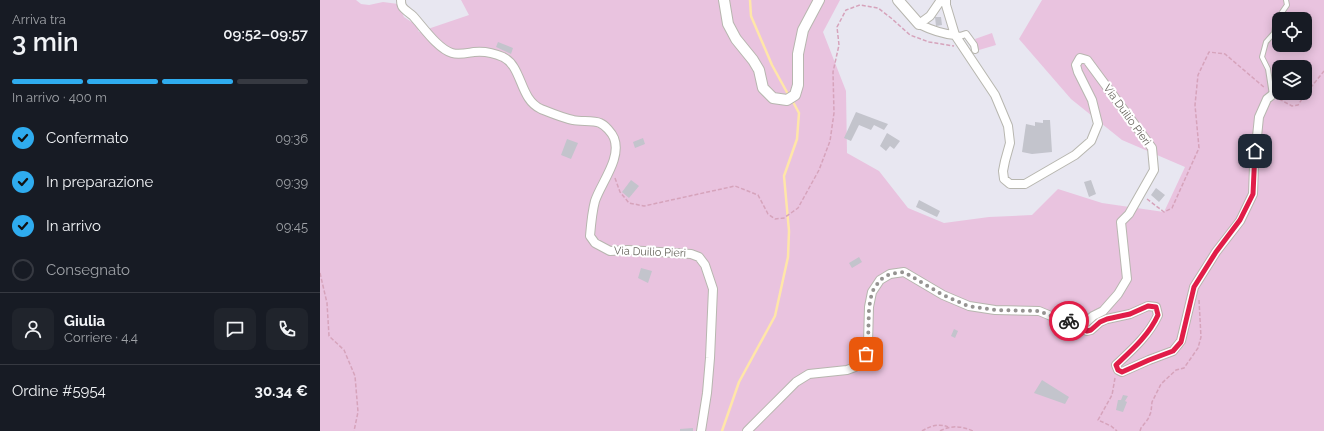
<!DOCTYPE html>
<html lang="it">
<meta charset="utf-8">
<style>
body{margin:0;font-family:Raleway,sans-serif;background:#20242c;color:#f1f3f6;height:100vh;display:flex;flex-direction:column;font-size:15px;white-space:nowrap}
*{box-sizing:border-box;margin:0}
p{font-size:13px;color:#9ea1a6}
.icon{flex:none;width:22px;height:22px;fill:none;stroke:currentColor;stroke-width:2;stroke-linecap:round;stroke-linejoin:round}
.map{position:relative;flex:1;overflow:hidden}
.panel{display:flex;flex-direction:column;background:#171b24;width:320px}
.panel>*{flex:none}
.controls{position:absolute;left:952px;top:12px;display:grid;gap:8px}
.controls a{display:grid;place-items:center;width:40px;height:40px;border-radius:8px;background:#171b24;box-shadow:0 2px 10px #0003;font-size:20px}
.pin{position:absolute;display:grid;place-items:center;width:34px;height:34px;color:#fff;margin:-17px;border-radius:8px;box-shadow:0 2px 6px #0006}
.courier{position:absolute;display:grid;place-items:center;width:40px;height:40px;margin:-20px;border:3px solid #e11d48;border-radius:50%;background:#fff;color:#222;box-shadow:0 1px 5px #0007}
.headline em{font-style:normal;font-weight:600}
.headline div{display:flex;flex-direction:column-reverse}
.headline{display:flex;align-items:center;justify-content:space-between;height:68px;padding:0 12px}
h1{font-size:26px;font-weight:600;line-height:30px}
.bar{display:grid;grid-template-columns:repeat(4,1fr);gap:6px 4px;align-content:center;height:48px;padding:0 12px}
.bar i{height:5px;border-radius:3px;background:#363941}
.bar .on{background:#2facef}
.bar p{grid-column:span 4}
.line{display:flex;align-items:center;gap:10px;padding:0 12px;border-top:1px solid #363941}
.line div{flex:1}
.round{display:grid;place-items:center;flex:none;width:42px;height:42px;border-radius:8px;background:#20242c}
ol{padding:0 12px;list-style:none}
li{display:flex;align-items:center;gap:12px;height:44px}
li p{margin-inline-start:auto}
li .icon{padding:4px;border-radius:50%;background:#2facef;color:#111;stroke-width:4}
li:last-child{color:#9ea1a6}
li i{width:22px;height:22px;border:2px solid #363941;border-radius:50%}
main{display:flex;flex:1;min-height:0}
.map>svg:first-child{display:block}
.green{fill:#e9c3df;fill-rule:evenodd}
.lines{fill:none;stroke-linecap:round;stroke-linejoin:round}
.stream{stroke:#ffe6a9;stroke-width:2.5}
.building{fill:#c3c4cc}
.service-casing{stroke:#b7b6af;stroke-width:6}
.pedestrian-casing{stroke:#b7b6af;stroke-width:8}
.minor-casing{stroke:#b7b6af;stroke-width:10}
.tertiary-casing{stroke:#b7b6af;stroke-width:12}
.path{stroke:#d6a3bb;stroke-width:1.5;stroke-dasharray:4 2;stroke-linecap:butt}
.service{stroke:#fff;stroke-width:4}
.pedestrian{stroke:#fff;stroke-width:6}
.minor{stroke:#fff;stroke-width:8}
.tertiary{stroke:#fff;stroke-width:10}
.done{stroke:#959391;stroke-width:4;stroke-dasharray:0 7.2}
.route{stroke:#e11d48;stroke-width:5}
.labels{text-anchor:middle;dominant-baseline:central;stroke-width:4;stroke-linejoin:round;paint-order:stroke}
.street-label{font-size:11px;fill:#68665e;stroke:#fff}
</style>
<main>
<section class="panel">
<div class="headline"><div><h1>3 min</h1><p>Arriva tra</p></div><em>09:52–09:57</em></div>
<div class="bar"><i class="on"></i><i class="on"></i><i class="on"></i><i></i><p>In arrivo · 400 m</p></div>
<ol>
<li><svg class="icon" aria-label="check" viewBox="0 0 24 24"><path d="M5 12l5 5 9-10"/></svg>Confermato<p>09:36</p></li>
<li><svg class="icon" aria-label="check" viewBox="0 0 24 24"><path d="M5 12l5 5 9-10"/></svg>In preparazione<p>09:39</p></li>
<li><svg class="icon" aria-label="check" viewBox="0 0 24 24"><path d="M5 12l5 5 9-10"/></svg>In arrivo<p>09:45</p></li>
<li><i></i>Consegnato</li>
</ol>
<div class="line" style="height:72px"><a class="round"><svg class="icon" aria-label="person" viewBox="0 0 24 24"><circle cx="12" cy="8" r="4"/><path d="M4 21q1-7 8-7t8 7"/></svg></a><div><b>Giulia</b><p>Corriere · 4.4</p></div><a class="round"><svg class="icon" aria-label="chat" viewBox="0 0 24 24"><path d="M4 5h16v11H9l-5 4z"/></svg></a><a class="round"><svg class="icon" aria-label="phone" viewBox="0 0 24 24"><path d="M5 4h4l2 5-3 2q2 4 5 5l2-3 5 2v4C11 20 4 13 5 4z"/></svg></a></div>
<div class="line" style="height:52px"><div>Ordine #5954</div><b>30.34 €</b></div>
</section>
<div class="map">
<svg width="1004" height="431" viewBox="0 0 1004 431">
<rect width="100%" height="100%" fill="#e8e7f1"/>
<path class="green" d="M0,0h36l5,4 8,1 14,-3 15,2 6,13 12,8 3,7 50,-17 -8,-15h379l-17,32 23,59 1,62 32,18 29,37 36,15 45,-6 43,-2 26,-26 44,14 62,9 21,-45 -63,-27 -51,-41 -52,-60 23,-39h282v431h-1004zM959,19h26v26h-26zM959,67h26v26h-26z
M672,33l4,12 -17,5 -4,-11z"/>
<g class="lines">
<path class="stream" d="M430,0l1,16 21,49 17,31
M402,431l17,-49 36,-66 13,-59 1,-26 -5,-55 13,-37 2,-26 -7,-13"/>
</g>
<path class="building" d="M615,17h6l1,8 -6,1z
M178,42l15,6 -2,6 -15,-7z
M536,112l32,12 -4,6 -10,-5 -3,5 -12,-5 -8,16 -7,-3z
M723,120h7l2,32 -20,2 -10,-2 4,-28 9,2v-4l8,1z
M567,133l13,8 -6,8 -4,-3 -4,5 -6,-5z
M323,138l2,6 -10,4 -2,-6z
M247,139l11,4 -7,16 -10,-4z
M311,180l8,6 -10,12 -7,-6z
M771,180l5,14 -7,3 -5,-15z
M836,188l9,7 -6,7 -8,-7z
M599,200l21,11 -3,6 -21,-10z
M539,257l3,5 -10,6 -3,-5z
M321,268l11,3 -4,12 -10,-5z
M634,329l4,2 -3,7 -4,-2z
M722,380l27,17 -4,7 -31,-11z
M803,395l5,1 -3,5 2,1 -4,10 -7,-2 2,-10h3z
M373,428v3h-13v-2z"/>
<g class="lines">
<defs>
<path id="service" d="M952,95l-4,-26 -6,-12 4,-15 8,-9 2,-12 11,-16 -1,-5"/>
<path id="pedestrian" d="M635,35l5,1 6,-2 8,11 1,5"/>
<path id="minor" d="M81,0c0,2 0,4 1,6 2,4 8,7 11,10 10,11 25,33 39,37 7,2 15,0 22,-1 9,-1 20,1 29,5 20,10 16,42 38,52 10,4 22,9 32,11 7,2 20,0 27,3 5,2 12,10 14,15 8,20 -13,45 -19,63 -3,11 -4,23 -5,35l5,7 15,8 18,-1 63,4 8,3 6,8 8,24 -3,69 -3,35 -6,38
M621,0l-11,16 -11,8c12,6 23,10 36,11
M626,0v5l9,30 40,60 13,31 2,17 -5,18 -2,10 1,8 6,5h15l50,-29 16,-14 7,-17 -6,-24 -14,-28 -2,-7 4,-7 7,2 65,88 2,22 -25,44 -8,8 6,57 -9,15 -15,17 -10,5 -12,11
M427,431l49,-49 13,-8 38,-4 8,-3 8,-6 5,-18 1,-36 3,-15 8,-12 10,-6 14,-2 39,23 26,11 26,4 44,1 12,5 21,6 15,9 4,-1 9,-8 7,-3 23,-5 18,-8 8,1 2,8c-9,20 -26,35 -42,50l2,5 4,2 27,-12 24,-9 8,-10 13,-54 22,-35 24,-31 13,-27 1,-28 5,-49 8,-18 5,-4"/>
<path id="tertiary" d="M404,0l4,24 8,15 17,21 6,10 4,18 10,10 14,2 8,-5 3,-10v-31l5,-24 16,-30
M578,0l21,24"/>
</defs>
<use href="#service" class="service-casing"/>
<use href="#pedestrian" class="pedestrian-casing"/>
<use href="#minor" class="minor-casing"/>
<use href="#tertiary" class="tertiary-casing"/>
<path class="path" d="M959,99l13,7 6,-1 6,-9 20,-25
M295,178l5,14 9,11 15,3 91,-20 23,9 10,19 7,5 9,-1 14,-10 21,-38 11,-29 4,-28 -1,-41 6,-27 -2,-18 9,-17 14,-5 18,3 13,10 19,17 19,7 25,4
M827,199l17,13 8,-4 27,-60 -4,-43 3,-30 11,-23 16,2 40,34
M0,273l7,30 2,33 15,14 11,26 3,36 -4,19
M795,378l-3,17 -14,25 13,6 6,5
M602,431c8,-5 17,-8 26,-4
M620,431c11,-6 22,-5 33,0
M820,431l1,-3 7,-9 3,-7 1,-10 9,-18 15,-14 8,-2 14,-20 3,-11 -2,-37"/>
<use href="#service" class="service"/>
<use href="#pedestrian" class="pedestrian"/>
<use href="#minor" class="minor"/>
<use href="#tertiary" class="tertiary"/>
</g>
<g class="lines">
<path class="done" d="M546,354l2,-11 1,-35 3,-16 8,-12 10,-6 14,-2 39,23 25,11 27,4 44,1 12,5 18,5"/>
<path class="route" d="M749,321l18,10 4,-1 9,-8 7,-3 23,-5 18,-8 8,1 2,8c-9,20 -26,35 -42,50l2,5 4,2 27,-12 24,-9 8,-9 13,-55 22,-35 24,-32 13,-26 2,-43"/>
</g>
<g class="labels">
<g class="street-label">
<text transform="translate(807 115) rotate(54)">Via Duilio Pieri</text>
<text transform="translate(330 252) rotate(2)">Via Duilio Pieri</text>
</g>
</g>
</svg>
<div class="controls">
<a><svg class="icon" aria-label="locate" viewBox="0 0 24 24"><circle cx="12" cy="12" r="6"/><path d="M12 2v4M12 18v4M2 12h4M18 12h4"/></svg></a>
<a><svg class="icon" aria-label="layers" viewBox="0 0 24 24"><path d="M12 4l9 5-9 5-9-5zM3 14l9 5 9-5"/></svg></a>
</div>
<div class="pin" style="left:546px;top:354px;background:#ea580c"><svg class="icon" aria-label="bag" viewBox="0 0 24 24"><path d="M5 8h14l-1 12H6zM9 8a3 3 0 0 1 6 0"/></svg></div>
<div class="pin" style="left:935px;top:151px;background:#1f2937"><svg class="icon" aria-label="home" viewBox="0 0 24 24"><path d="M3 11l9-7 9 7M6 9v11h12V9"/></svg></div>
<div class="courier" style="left:749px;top:321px"><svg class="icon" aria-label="bike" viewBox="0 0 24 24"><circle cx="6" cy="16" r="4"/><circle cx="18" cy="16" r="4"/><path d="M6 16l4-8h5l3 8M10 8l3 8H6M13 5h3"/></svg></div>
</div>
</main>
